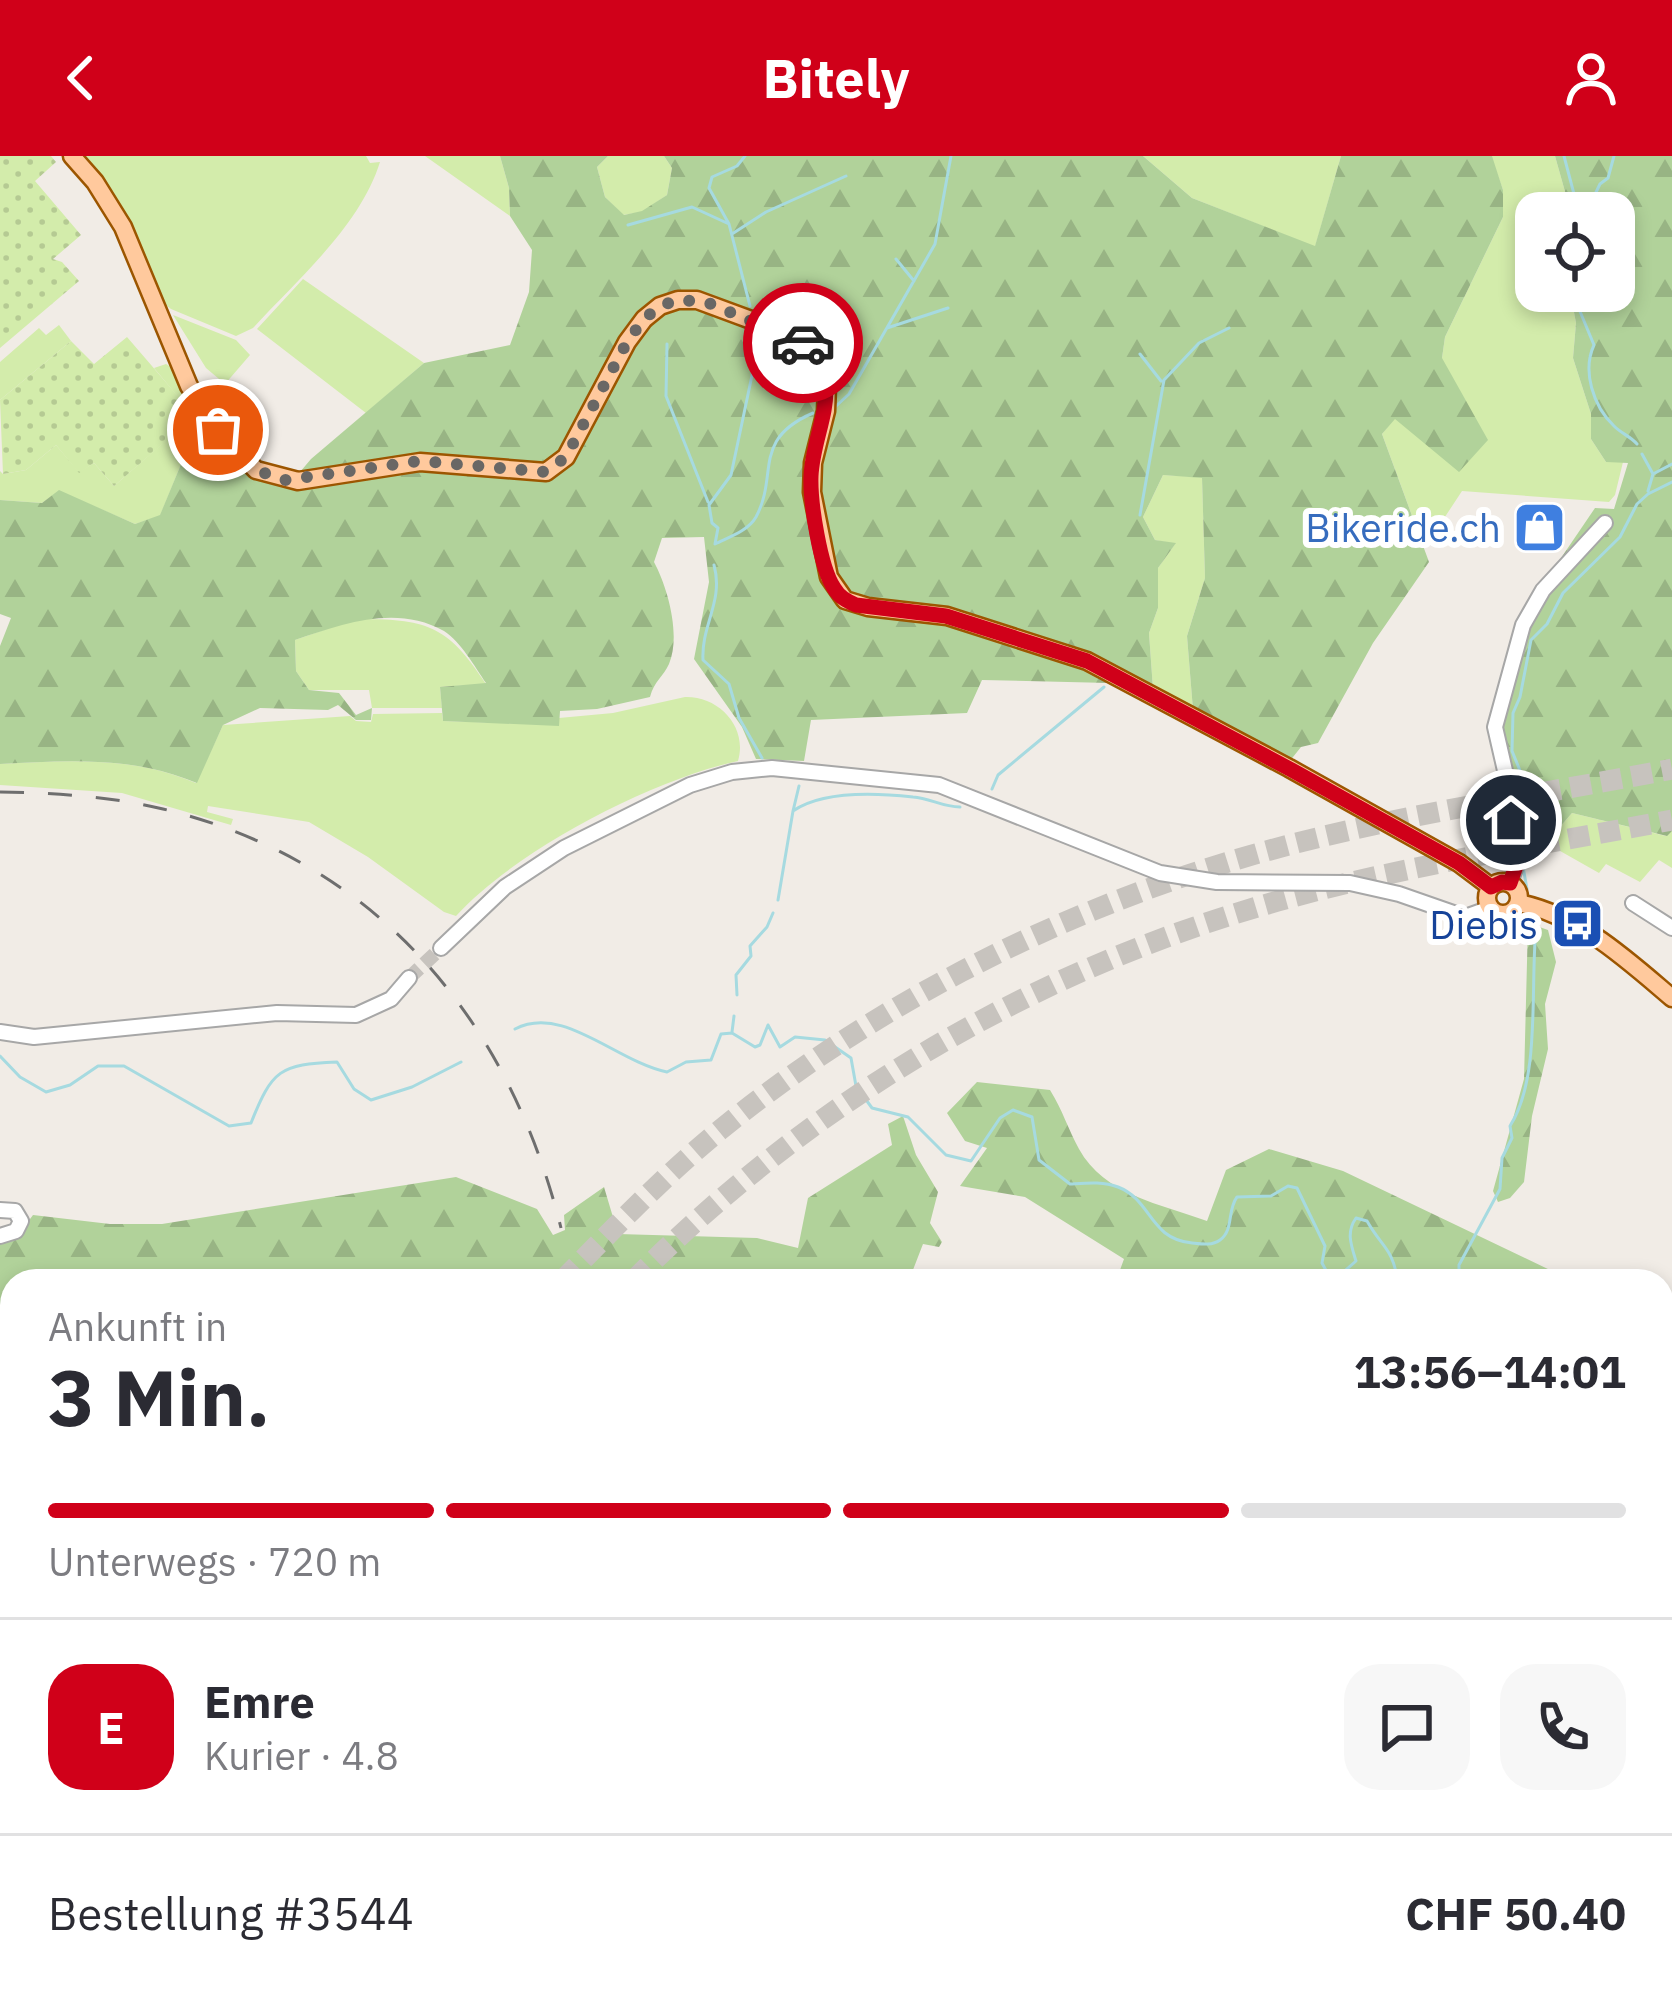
<!DOCTYPE html>
<html lang="de">
<meta charset="utf-8">
<style>
body{margin:0;font-family:"IBM Plex Sans",sans-serif;background:#f7f7f7;color:#2b2b33;height:100vh;display:flex;flex-direction:column;font-size:45px;white-space:nowrap}
*{box-sizing:border-box;margin:0}
p{font-size:39px;color:#7c7c81}
.icon{flex:none;width:66px;height:66px;fill:none;stroke:currentColor;stroke-width:2;stroke-linecap:round;stroke-linejoin:round}
.map{position:relative;flex:1;overflow:hidden}
.details{position:absolute;left:0px;top:1113px;width:1674px;height:747px;display:flex;flex-direction:column;background:#fff;border-radius:36px 36px 0 0;box-shadow:0 6px 18px #0003}
.details>*{flex:none}
.tools{position:absolute;left:1515px;top:36px;display:grid;gap:24px}
.tools a{display:grid;place-items:center;width:120px;height:120px;border-radius:24px;background:#fff;box-shadow:0 6px 18px #0003;font-size:60px}
.pin{position:absolute;display:grid;place-items:center;width:102px;height:102px;color:#fff;margin:-51px;border:6px solid #fff;border-radius:50%;box-shadow:0 3px 12px #0007}
.courier{position:absolute;display:grid;place-items:center;width:120px;height:120px;margin:-60px;border:9px solid #d00019;border-radius:50%;background:#fff;color:#222;box-shadow:0 3px 15px #0007}
.overview em{font-style:normal;font-weight:700}
.overview div{display:flex;flex-direction:column-reverse}
.overview{display:flex;align-items:center;justify-content:space-between;height:204px;padding:0 48px}
h1{font-size:78px;font-weight:700;line-height:90px}
.bar{display:grid;grid-template-columns:repeat(4,1fr);gap:18px 12px;align-content:center;height:144px;padding:0 48px}
.bar i{height:15px;border-radius:9px;background:#e1e1e2}
.bar .selected{background:#d00019}
.bar p{grid-column:span 4}
.line{display:flex;align-items:center;gap:30px;padding:0 48px;border-top:3px solid #e1e1e2}
.line div{flex:1}
.round{display:grid;place-items:center;flex:none;width:126px;height:126px;border-radius:36px;background:#f7f7f7}
header{display:flex;justify-content:space-between;align-items:center;height:156px;padding:0 48px;background:#d00019;color:#fff;font-size:54px;font-weight:700}
.map>svg:first-child{display:block}
.grass{fill:#d3ecab}
.forest{fill:url(#forest-firs)}
.garden{fill:url(#garden-dots)}
.lines{fill:none;stroke-linecap:round;stroke-linejoin:round}
.stream{stroke:#a6dae0;stroke-width:3}
.minor-tunnel{stroke:#c7c3be;stroke-width:14;stroke-dasharray:14 7;stroke-linecap:butt}
.highway-tunnel{stroke:#c7c3be;stroke-width:21;stroke-dasharray:21 10;stroke-linecap:butt}
.minor-casing{stroke:#a7a7a7;stroke-width:18}
.major-casing{stroke:#9c5600;stroke-width:21}
.minor{stroke:#fff;stroke-width:14}
.major{stroke:#ffc99d;stroke-width:16}
.rail{stroke:#6e6e6e;stroke-width:3;stroke-dasharray:24 24;stroke-linecap:butt}
.done{stroke:#696765;stroke-width:12;stroke-dasharray:0 21.6}
.route{stroke:#d00019;stroke-width:15}
.labels{text-anchor:middle;dominant-baseline:central;stroke-width:12;stroke-linejoin:round;paint-order:stroke}
.shop-label{font-size:39px;fill:#366cbe;stroke:#fff;text-anchor:end}
.transit-label{font-size:39px;fill:#164399;stroke:#fff;text-anchor:end}
</style>
<header><svg class="icon" aria-label="back" viewBox="0 0 24 24"><path d="M15 5l-7 7 7 7"/></svg>Bitely<svg class="icon" aria-label="person" viewBox="0 0 24 24"><circle cx="12" cy="8" r="4"/><path d="M4 21q1-7 8-7t8 7"/></svg></header>
<div class="map">
<svg width="1672" height="1859" viewBox="0 0 1672 1859">
<defs>
<pattern id="forest-firs" width="22" height="20" patternUnits="userSpaceOnUse" patternTransform="scale(3)"><rect width="22" height="20" fill="#b1d29a"/><path d="M5 1l3.5 6h-7zM16 11l3.5 6h-7z" fill="#98b484"/></pattern>
<pattern id="garden-dots" width="8" height="8" patternUnits="userSpaceOnUse" patternTransform="scale(3)"><rect width="8" height="8" fill="#d3ecab"/><path d="M2 2h.1M6 6h.1" fill="none" stroke="#b5ca93" stroke-width="1.8" stroke-linecap="round"/></pattern>
</defs>
<rect width="100%" height="100%" fill="#f1ece6"/>
<path class="grass" d="M79,0h287l4,7 10,-1c-20,64 -82,117 -127,166l-17,8 -65,-27 -13,-10z
M425,0h75l9,32 1,28z
M608,0h56l8,12 -5,27 -25,17 -19,3 -18,-18 -8,-30z
M1143,0h198l-26,91 -123,-49z
M1491,0h64l16,57h-35v78h34l6,32 -3,35 18,56v25l15,23h17l-8,33 -6,7 -147,-11 -25,38 -23,-8 -32,-87 60,-76 3,-21 58,-120v-27z
M303,123l121,84 -58,50 -109,-84z
M173,159l63,25 14,15 -25,29 -19,-16z
M59,169l12,16 -71,59v-38l39,-34 7,7z
M166,208l10,6 33,57 -25,30 -24,59 -25,8 -76,-33 -17,12 -42,-3v-29l3,3 23,-4 30,-25 23,27 15,-9 20,23 80,-70 -40,-48z
M1163,319l39,2 3,101 -18,58 6,74 -40,-21 -4,-56 9,-25v-40l17,-24 -20,-4 -12,-23z
M355,463c71,0 92,5 131,65l-46,3 2,21h-70l-3,-18h-60l-13,-19 -1,-31z
M685,541c34,-1 63,30 53,64 -87,19 -222,89 -282,155l-12,-4 -76,-55 -59,-35 -101,-16 -1,6 26,7 -2,6 -109,-32 -122,-8v-21c68,-4 133,-8 196,19l27,-58 127,-9 6,5 15,1 2,-8 69,-1 1,8 116,4v-7l54,-5z
M1572,657l94,23 6,-5v37l-13,-8 -19,22 -34,-18 -7,9 -53,-30z
M66,1848h217l-16,11h-167z
M290,1848h265l-10,11h-270z"/>
<path class="forest" d="M500,0h108l-11,11 8,30 19,18 18,-4 25,-16 5,-27 -8,-12h479l49,42 123,48 26,-90h151l11,34v27l-58,120 -3,21 46,82 -29,32 -64,-53 -13,15 47,128 -56,81 -55,100 -17,4 -12,15 -96,-52 -6,-74 18,-58 -3,-100 -39,-3 -20,42 12,23 21,3 -18,25v40l-9,25 4,56 -36,-18 -8,12 -127,-3 -15,33 -156,7 -7,41 -48,-2 -14,-32 -48,-68 15,-77 -5,-45 -42,1 -8,24c14,26 27,74 15,102 -6,13 -15,17 -19,33l-53,12 -37,2 -1,15 -116,-5 -3,-34 46,-4c-11,-16 -25,-41 -42,-52 -48,-27 -102,-7 -149,9l1,31 13,19 30,3 17,22 16,-7 -1,12h-15l-18,-15 -10,5 -68,-2 -37,17 -26,58c-65,-27 -128,-23 -197,-19v-118l11,-28 -11,-4v-114l42,3 17,-13 76,34 25,-9 24,-58 25,-30 80,58 22,-26 113,-96 86,-18 19,-53 3,-42 -22,-34 -1,-28z
M1555,0h117v675l-5,5 -95,-23 -26,30 -16,-4 -31,-120 45,-136 51,-75 19,1 14,-46 -22,-1 -15,-23v-25l-18,-56 3,-35 -6,-32h44v-78h-43z
M1528,767l20,7 8,32 -11,42 3,45 -16,67 -8,66 -14,16 -12,4 -5,-11 31,-112z
M977,926l73,8c13,21 18,39 29,59 25,46 82,55 128,72l19,-51 43,-21 74,22 230,110h-457l8,-22 -99,-62 -65,-11 27,-38 -22,-7 -18,-28z
M903,960l13,39 22,37 -8,31 12,19 -3,5 -16,-3 -12,31 15,6h-914v380l-4,-2 3,-21 -7,-19 -4,1v-385l24,-8 9,-12 77,9h52l294,-47 81,32 16,26 12,-5 -1,-15 40,-28 14,47 139,4 41,10 10,-50 84,-53 -4,-21z
M1662,1344h10v302h-10z"/>
<path class="garden" d="M0,0h51l5,6 -21,19 46,54 -28,24 9,3 17,19 -79,67z
M127,181l68,79 -81,70 -20,-23 -15,10 -23,-28 -30,25 -23,4 -3,-74 71,-59 23,23z"/>
<g class="lines">
<path class="stream" d="M1564,0l15,57
M1586,57l14,-29 8,-6 6,-22
M729,68l-20,-36 3,-11 25,-11 8,-10
M628,69l64,-18 37,17 21,82
M732,78l34,-22 80,-36
M896,103l18,22
M1576,135l3,18 15,36c-12,26 -1,61 20,81 8,8 16,10 23,18
M887,172l61,-20
M753,174l5,17 -27,128 -22,30 3,18 6,5 -3,16c14,-7 33,-13 41,-27 23,-43 -5,-77 57,-104
M667,188l-1,52 42,106
M1140,198l21,27
M835,251l14,-13 86,-150 16,-88
M1642,298l11,20 -5,17
M1653,318l19,-10
M1140,359l24,-135 35,-37 30,-15
M714,409c10,36 -13,60 -11,95l26,24 10,34 23,40
M992,633l6,-14 106,-88
M793,655l6,-25
M1519,673l2,-56 -9,-22 1,-38 7,-16 11,-57 16,-16 16,-31 57,-56 17,-33 11,-10 24,-12
M1521,700l6,33
M778,744l15,-89c30,-21 84,-18 120,-14 17,1 29,10 47,10
M737,839l-1,-20 15,-19 -1,-10 17,-19 6,-14
M515,873c48,-25 100,32 152,43l19,-10 25,-2 10,-26 11,-1 23,14 5,-2 8,-20 12,22 15,-10 30,3 26,18 5,28 16,22 36,9 38,38 25,6 29,-43 13,-8 19,7 7,43 31,24c16,-1 33,-3 48,3 34,13 31,52 74,56 9,1 20,3 28,-3 14,-10 7,-30 17,-43l34,-1 17,-10 9,2 28,58 -3,17 6,11 11,2 17,-15c-5,-16 -10,-29 0,-43l11,3c16,28 25,26 31,60
M732,876l2,-16
M0,900l20,21 26,15 24,-7 28,-19h26l105,60 22,-3c21,-53 29,-59 86,-61l17,27 17,11 41,-13 49,-25
M1459,1125v-16l41,-76 2,-31 10,-20 -2,-12c31,-48 20,-138 26,-198
M1662,1254l10,4"/>
<path class="minor-tunnel" d="M409,822l32,-30"/>
<path class="highway-tunnel" d="M562,1125c51,-52 102,-105 158,-151 155,-126 341,-220 532,-275 137,-39 280,-59 420,-86
M633,1125c180,-181 399,-311 645,-380 129,-36 263,-56 394,-81
M249,1859l1,-11
M301,1859l1,-11"/>
<defs>
<path id="minor" d="M1510,727l6,-17 -7,-78 -14,-61 28,-102 20,-35 62,-67
M1633,747l39,25
M441,792l64,-61 59,-39 126,-63 42,-13 40,-4 167,17 221,88 57,9 133,1 49,11 66,23 25,-9
M0,876l34,5 243,-24 79,2 35,-16 18,-21
M0,1054l15,1 6,10 -5,10 -16,5
M0,1510l12,7
M1662,1816l10,8
M1023,1848l19,11
M1227,1848l8,11
M1386,1848l17,11
M1539,1848l16,11
M1185,1859l13,-11"/>
<path id="major" d="M72,0l23,26 28,45 66,159 29,44 38,40 42,11 122,-19 126,10 20,-15 61,-115 17,-23 16,-13 18,-6h19l92,34 26,20 12,32 -1,25 -13,52 -1,29 17,85 16,23 23,7 79,9 140,45 202,107 170,95 32,24
M1487 742a16 16 0 1 1 32 0a16 16 0 1 1-32 0Z
M1519,747c61,13 106,55 153,95"/>
</defs>
<use href="#minor" class="minor-casing"/>
<use href="#major" class="major-casing"/>
<use href="#minor" class="minor"/>
<use href="#major" class="major"/>
<path class="rail" d="M0,636c55,1 109,4 163,17 215,52 346,211 398,419
M709,1848l2,11"/>
</g>
<g class="lines">
<path class="done" d="M218,274l38,40 29,10 135,-19 126,11 20,-15 61,-115 17,-23 16,-13 18,-6 28,2 97,41"/>
<path class="route" d="M803,187c45,40 10,85 8,133 -1,26 9,91 23,112 5,9 13,13 22,17l90,11 141,45 201,107 171,95 32,24 11,-5 8,1 6,-17 -5,-46"/>
</g>
<defs>
<symbol id="shop-square" viewBox="-11 -11 22 22"><rect x="-9" y="-9" width="18" height="18" rx="4" fill="#3f7fe0" stroke="#fff"/><path d="M-5-2.5h2.3a2.7 3.5 0 0 1 5.4 0H5L5.5 6h-11ZM-1.5-2.5h3a1.5 2.3 0 0 0-3 0Z" fill="#fff"/></symbol>
<symbol id="bus-square" viewBox="-11 -11 22 22"><rect x="-9" y="-9" width="18" height="18" rx="4" fill="#1a4fb4" stroke="#fff"/><path d="M-5-6H5V4H4V6H2V4H-2V6H-4V4H-5ZM-3.5-4V0h7V-4ZM-3.5 1.2v1.5H-2V1.2ZM2 1.2v1.5H3.5V1.2Z" fill="#fff"/></symbol>
</defs>
<g fill-rule="evenodd">
<use href="#shop-square" x="1510" y="342" width="59" height="59"/>
<use href="#bus-square" x="1548" y="738" width="59" height="59"/>
</g>
<g class="labels">
<g class="shop-label">
<text x="1501" y="371">Bikeride.ch</text>
</g>
<g class="transit-label">
<text x="1538" y="768">Diebis</text>
</g>
</g>
</svg>
<div class="tools">
<a><svg class="icon" aria-label="locate" viewBox="0 0 24 24"><circle cx="12" cy="12" r="6"/><path d="M12 2v4M12 18v4M2 12h4M18 12h4"/></svg></a>
</div>
<div class="pin" style="left:218px;top:274px;background:#ea580c"><svg class="icon" aria-label="bag" viewBox="0 0 24 24"><path d="M5 8h14l-1 12H6zM9 8a3 3 0 0 1 6 0"/></svg></div>
<div class="pin" style="left:1511px;top:664px;background:#1f2937"><svg class="icon" aria-label="home" viewBox="0 0 24 24"><path d="M3 11l9-7 9 7M6 9v11h12V9"/></svg></div>
<div class="courier" style="left:803px;top:187px"><svg class="icon" aria-label="car" viewBox="0 0 24 24"><path d="M5 17H2v-5l4-1 3-4h7l3 4 3 1v5h-3M9 17h6M6 11h13"/><circle cx="7" cy="17" r="2"/><circle cx="17" cy="17" r="2"/></svg></div>
<section class="details">
<div class="overview"><div><h1>3 Min.</h1><p>Ankunft in</p></div><em>13:56–14:01</em></div>
<div class="bar"><i class="selected"></i><i class="selected"></i><i class="selected"></i><i></i><p>Unterwegs · 720 m</p></div>
<div class="line" style="height:216px"><b class="round" style="background:#d00019;color:#fff">E</b><div><b>Emre</b><p>Kurier · 4.8</p></div><a class="round"><svg class="icon" aria-label="chat" viewBox="0 0 24 24"><path d="M4 5h16v11H9l-5 4z"/></svg></a><a class="round"><svg class="icon" aria-label="phone" viewBox="0 0 24 24"><path d="M5 4h4l2 5-3 2q2 4 5 5l2-3 5 2v4C11 20 4 13 5 4z"/></svg></a></div>
<div class="line" style="height:156px"><div>Bestellung #3544</div><b>CHF 50.40</b></div>
</section>
</div>
